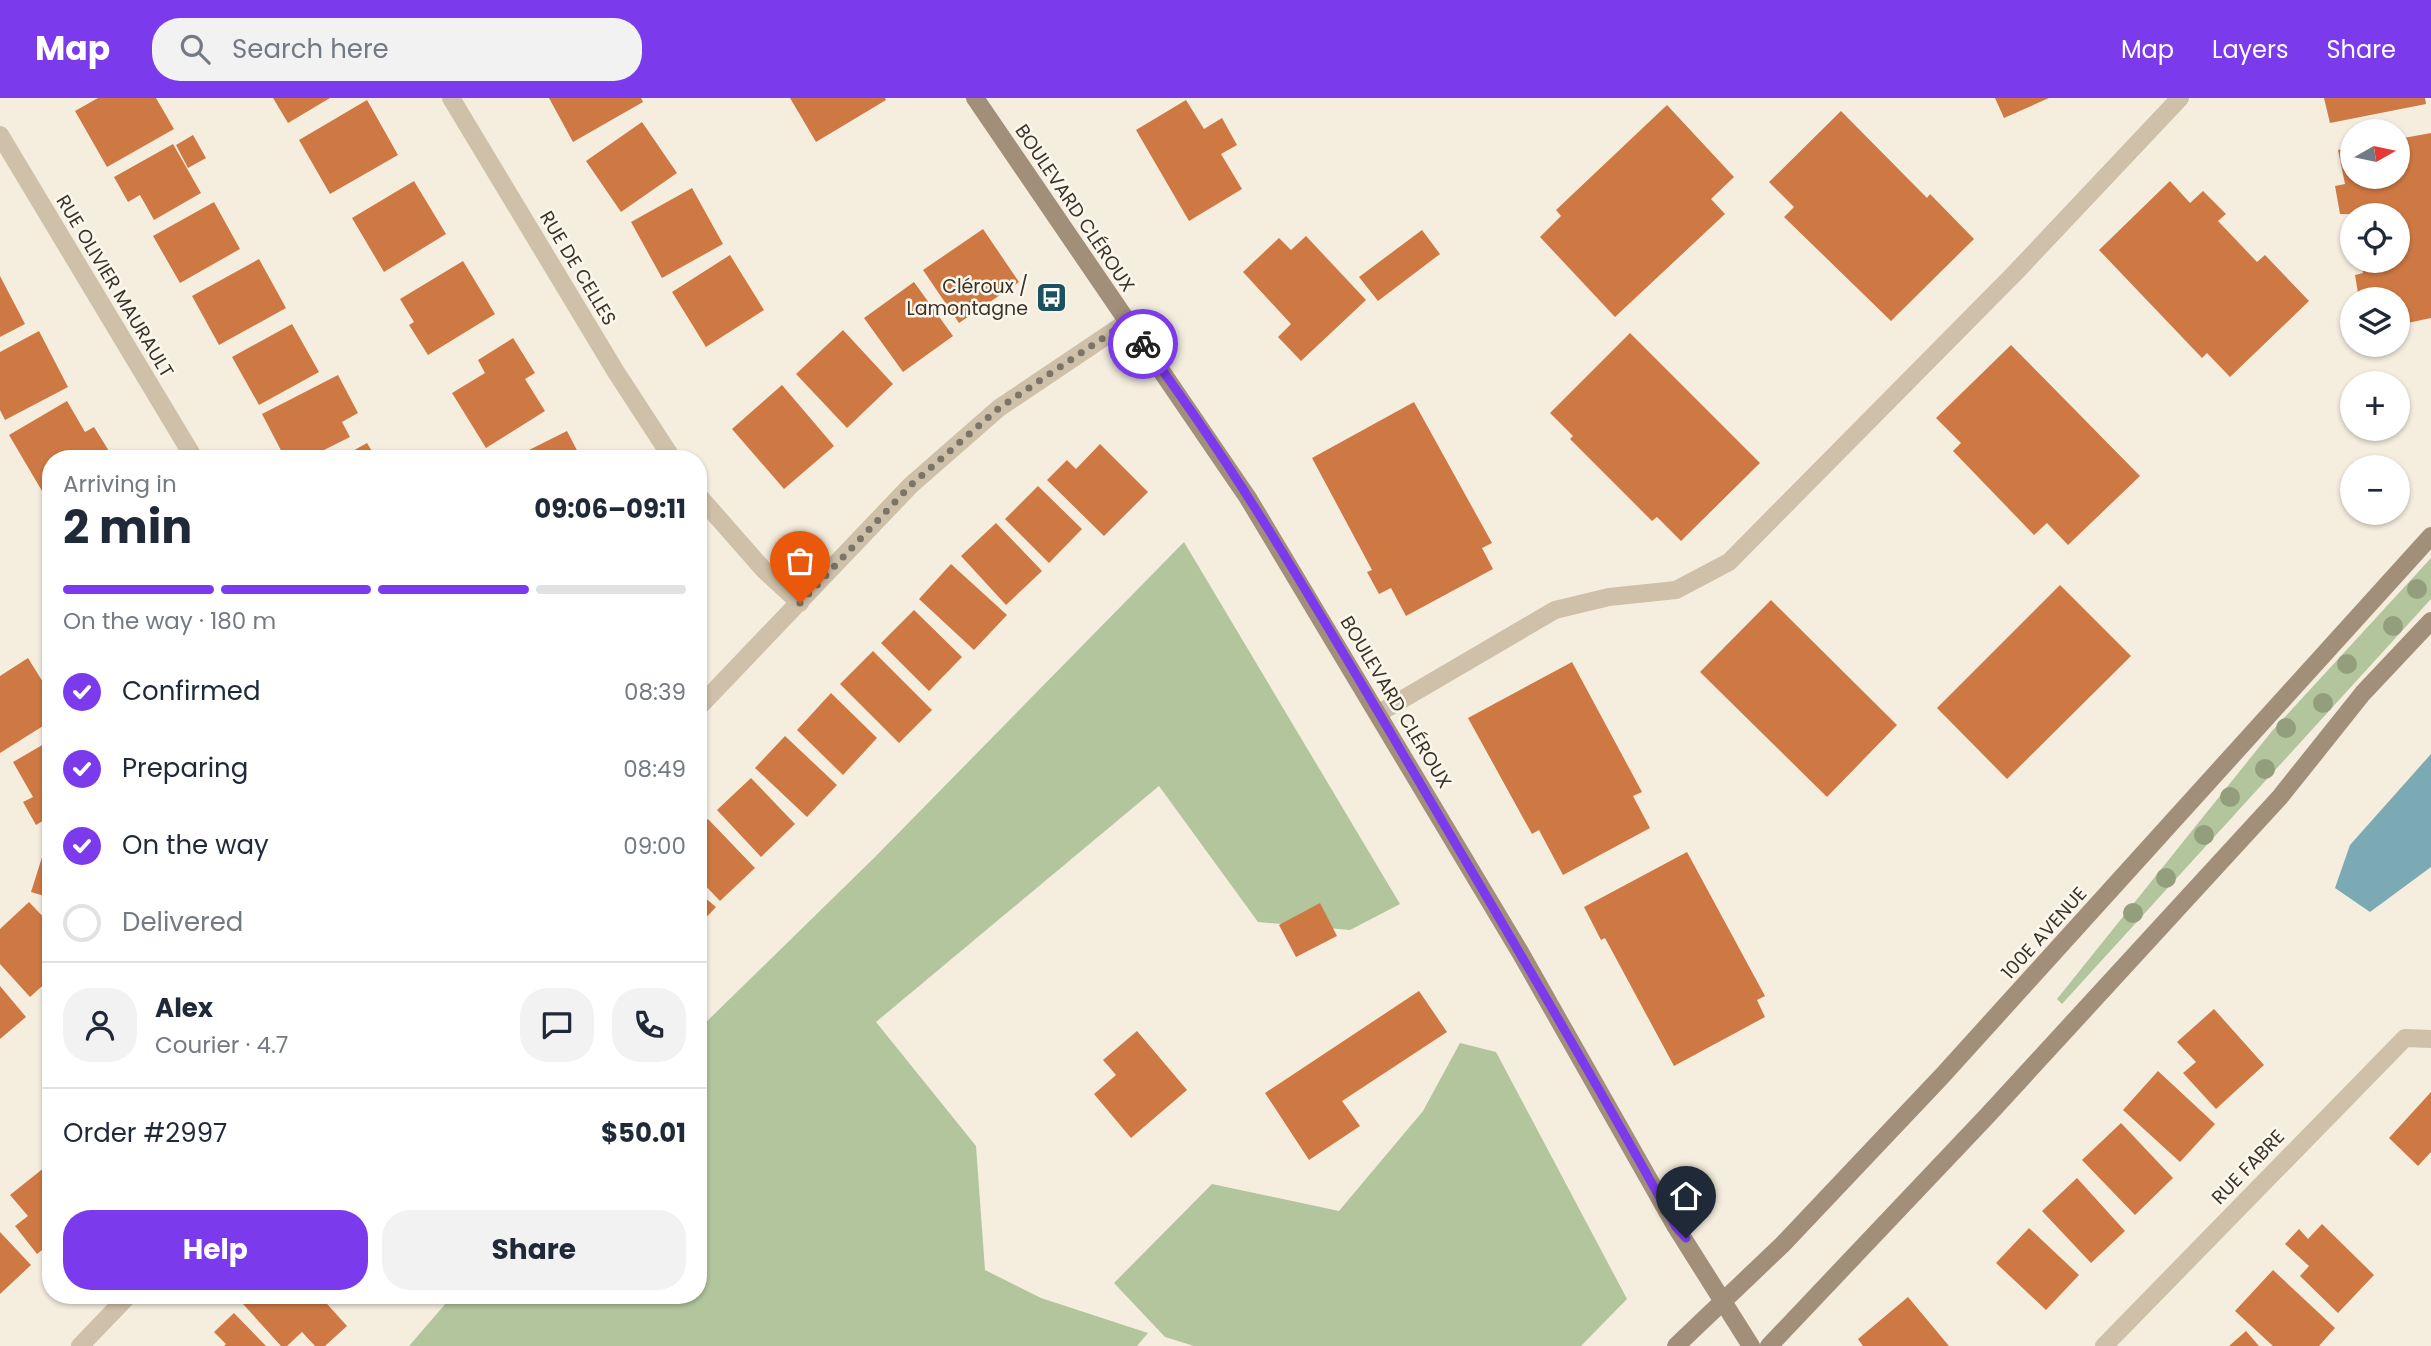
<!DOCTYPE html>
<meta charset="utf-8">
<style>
body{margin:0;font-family:Poppins,sans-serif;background:#f2f2f3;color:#1f2937;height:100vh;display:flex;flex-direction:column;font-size:26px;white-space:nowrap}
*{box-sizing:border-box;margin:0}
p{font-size:23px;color:#747a83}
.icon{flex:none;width:38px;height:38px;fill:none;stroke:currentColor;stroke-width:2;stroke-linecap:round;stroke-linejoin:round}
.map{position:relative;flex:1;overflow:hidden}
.sheet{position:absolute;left:42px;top:352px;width:665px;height:854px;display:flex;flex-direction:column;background:#fff;border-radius:28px;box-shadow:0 2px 5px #0004}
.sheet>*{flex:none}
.needle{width:46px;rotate:81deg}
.controls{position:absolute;left:2340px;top:21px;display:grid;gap:14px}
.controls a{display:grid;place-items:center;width:70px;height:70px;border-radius:50%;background:#fff;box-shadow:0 2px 5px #0004;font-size:35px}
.pin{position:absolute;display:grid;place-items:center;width:60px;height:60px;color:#fff;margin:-72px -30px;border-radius:50% 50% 50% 0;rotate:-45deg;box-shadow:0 0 7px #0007}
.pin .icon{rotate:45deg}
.courier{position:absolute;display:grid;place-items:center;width:70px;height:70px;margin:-35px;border:5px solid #7c3aed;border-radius:50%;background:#fff;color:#222;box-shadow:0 2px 9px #0007}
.summary em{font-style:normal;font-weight:700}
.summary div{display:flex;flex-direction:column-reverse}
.summary{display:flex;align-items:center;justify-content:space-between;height:119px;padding:0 21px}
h1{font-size:46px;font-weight:700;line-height:52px}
.bar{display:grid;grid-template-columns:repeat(4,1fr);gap:10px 7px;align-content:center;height:84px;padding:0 21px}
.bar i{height:9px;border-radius:5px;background:#e0e1e3}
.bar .active{background:#7c3aed}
.bar p{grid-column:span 4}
.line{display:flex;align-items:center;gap:18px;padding:0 21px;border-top:2px solid #e0e1e3}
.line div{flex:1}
.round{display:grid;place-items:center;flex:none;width:74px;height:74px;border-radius:28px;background:#f2f2f3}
ol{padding:0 21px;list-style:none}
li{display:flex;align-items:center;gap:21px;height:77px}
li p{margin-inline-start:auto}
li .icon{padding:7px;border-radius:50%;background:#7c3aed;color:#fff;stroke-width:4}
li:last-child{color:#747a83}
li i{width:38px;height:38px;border:4px solid #e0e1e3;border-radius:50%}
.cta{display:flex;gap:14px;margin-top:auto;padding:14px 21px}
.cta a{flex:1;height:80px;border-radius:28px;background:#7c3aed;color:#fff;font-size:28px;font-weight:700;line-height:80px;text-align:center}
.cta a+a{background:#f2f2f3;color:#1f2937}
header{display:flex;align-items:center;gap:42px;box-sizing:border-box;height:98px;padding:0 35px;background:#7c3aed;color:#fff}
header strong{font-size:33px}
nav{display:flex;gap:38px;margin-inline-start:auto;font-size:24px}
.search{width:490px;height:63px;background:#f2f2f3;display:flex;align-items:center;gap:18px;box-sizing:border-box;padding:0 24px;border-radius:28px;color:#747a83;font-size:26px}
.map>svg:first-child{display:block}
.green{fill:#b2c59d}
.water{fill:#7baab4}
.building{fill:#ce7943}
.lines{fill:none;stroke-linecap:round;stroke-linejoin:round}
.lane{stroke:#cec0a9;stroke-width:18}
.street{stroke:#cec0a9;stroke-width:18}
.secondary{stroke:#a28f7a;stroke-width:18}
.tree{fill:#939e7c}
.done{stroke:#7c7469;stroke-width:7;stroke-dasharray:0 12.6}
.route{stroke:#7c3aed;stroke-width:9}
.labels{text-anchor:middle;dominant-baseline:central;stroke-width:5;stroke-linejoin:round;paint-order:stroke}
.street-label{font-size:19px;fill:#3b322a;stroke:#fcf7ec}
.poi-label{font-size:19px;fill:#3b322a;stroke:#fcf7ec;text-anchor:end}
</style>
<header>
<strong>Map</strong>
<div class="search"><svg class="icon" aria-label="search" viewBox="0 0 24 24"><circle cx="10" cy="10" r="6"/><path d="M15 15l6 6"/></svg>Search here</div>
<nav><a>Map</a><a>Layers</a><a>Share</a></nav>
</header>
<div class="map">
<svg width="2431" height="1248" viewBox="0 0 2431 1248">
<rect width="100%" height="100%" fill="#f5eedf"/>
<path class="green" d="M1184,444l216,362 -50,26 -92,-8 -99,-136 -283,236 100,124 9,124 56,28 107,35 -11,13h-728l44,-51h245v-265l177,-173z
M2431,460v41l-369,405 -5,-5 215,-268z
M1460,945l36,9 131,247 -46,47h-387l-29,-9 -51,-54 98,-99 127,27 84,-100z"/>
<path class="water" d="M2431,656v113l-61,45 -35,-24 15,-43z"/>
<path class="building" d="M98,0h58l18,31 -67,38 -32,-56z
M273,0h57l-42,25z
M549,0h92l2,4 -70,40z
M790,0h95l1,2 -70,42z
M1995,0h54l-45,20z
M2324,0h101l1,6 -96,19z
M367,2l31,55 -68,39 -31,-54z
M1186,2l18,29 18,-11 15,27 -16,9 21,35 -53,32 -53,-91z
M1667,7l67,72 -23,22 14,15 -110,103 -75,-80 21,-21 -5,-6z
M1841,13l86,87 3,-4 44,45 -83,82 -107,-104 10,-10 -25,-25z
M642,24l35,51 -56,39 -35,-51z
M2431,35v185l-33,7v-26h-39l-4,-24 8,-2 -2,-12h37v-46l-58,-1 -5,-28 10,-2 -7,-34 14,-3v30h46v-38z
M193,37l13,23 -18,10 -12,-23z
M173,46l28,49 -47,27 -14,-25 -12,7 -14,-25z
M414,83l32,53 -62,38 -32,-54z
M2170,83l20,22 13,-12 23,23 -8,7 39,41 8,-7 44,46 -79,76 -23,-24 -5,5 -103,-108z
M692,90l31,56 -61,34 -31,-56z
M214,104l26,47 -60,34 -27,-47z
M983,131l36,53 -60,41 -36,-53z
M1422,132l18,24 -62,47 -19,-24z
M1306,138l60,64 -65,61 -23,-24 13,-13 -48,-52 36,-34 12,12z
M730,157l34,55 -58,37 -34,-55z
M259,161l27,49 -67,37 -27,-49z
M463,163l32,53 -67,41 -19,-30 5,-3 -14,-23z
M0,178l25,48 -25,13z
M914,184l39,54 -50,36 -39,-54z
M292,226l27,48 -60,33 -27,-48z
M843,232l50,54 -46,44 -51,-54z
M39,233l29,56 -63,33 -5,-10v-58z
M1630,235l130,130 -79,78 -24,-24 -5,4 -82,-82 3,-3 -23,-23z
M513,240l22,35 -10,6 20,32 -59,37 -34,-55 33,-20 -7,-13z
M2011,247l129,131 -72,69 -21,-22 -13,12 -81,-84 8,-8 -25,-25z
M338,277l20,38 -16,9 8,15 -42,21h-23l-23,-44z
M782,287l52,61 -50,43 -52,-60z
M67,303l18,31 9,-5 15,24 -12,7h-46v27l-9,6 -33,-56z
M1414,304l78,141 -10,5 11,21 -87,47 -15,-28 -12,6 -12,-22 5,-2 -60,-112z
M567,333l14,27h-68z
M367,345l9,15h-36z
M1100,346l48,48 -44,44 -57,-56 20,-20 9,9z
M1038,388l44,43 -33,34 -44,-44z
M51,403v19l-9,-14z
M996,425l46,48 -36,34 -45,-49z
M951,466l56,51 -33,35 -55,-51z
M2060,487l71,71 -124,123 -70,-71z
M1771,502l126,125 -70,72 -127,-125z
M914,512l48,47 -33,34 -48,-48z
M873,553l59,59 -33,33 -59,-59z
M28,560l23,37v26l-51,32v-77z
M1572,564l70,130 -9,4 17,32 -87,47 -24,-45 -7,4 -64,-116z
M831,595l46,45 -34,37 -46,-45z
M785,638l52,49 -30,32 -52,-49z
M51,642v76l-15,9 -13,-23 10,-5 -20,-35z
M751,680l44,46 -34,33 -44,-47z
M708,721l47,49 -35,33 -22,-23v-50z
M51,731v69l-20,-6z
M1687,754l78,144 -8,4 8,17 -91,49 -69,-128 -4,2 -17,-33z
M698,794l18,15 -18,19z
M29,804l22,23v53l-21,19 -30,-33v-35z
M1320,805l17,33 -41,21 -17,-32z
M0,888l26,31 -26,22z
M1419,893l28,41 -105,69 18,25 -51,34 -44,-67z
M2214,911l50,56 -48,44 -33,-36 13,-11 -19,-20z
M1137,933l50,59 -56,48 -37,-44 22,-19 -13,-15z
M2158,973l57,53 -35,38 -57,-52z
M2431,994v60l-13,14 -29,-28z
M2121,1025l52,55 -38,37 -53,-55z
M45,1069l6,7v69l-14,11 -22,-28 13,-10 -18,-21z
M2077,1080l48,53 -34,32 -49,-52z
M2322,1126l52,51 -36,38 -38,-37 9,-10 -24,-22 14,-15 9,10z
M2029,1130l50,47 -33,35 -50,-47z
M0,1134l31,33 -31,29z
M2273,1172l62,58 -16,18h-46l-38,-35z
M253,1197h66l28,31 -22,20h-10l-13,-14 -15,14h-6l-38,-42z
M1908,1199l41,49h-86l-5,-7z
M234,1215l32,33h-42l2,-2 -12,-12z
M2246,1233l13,15h-30z"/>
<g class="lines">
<path class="lane" d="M1379,615l176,-103 54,-13 67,-7 53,-28 285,-288 166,-176"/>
<path class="street" d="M451,0l165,274 56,86
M0,37l194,323
M698,397l66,75 36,33
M698,610l213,-223 88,-77 128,-86
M80,1248l49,-51
M2104,1248l301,-308 26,1"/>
<path class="secondary" d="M975,0l273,400 272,454 156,275 75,119
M1676,1248l106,-101 160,-169 489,-540
M1769,1248l218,-230 293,-319 83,-104 68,-72"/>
</g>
<g class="tree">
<circle cx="2417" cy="491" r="10"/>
<circle cx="2393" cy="528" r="10"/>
<circle cx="2347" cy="566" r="10"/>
<circle cx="2323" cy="605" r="10"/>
<circle cx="2286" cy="630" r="10"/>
<circle cx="2265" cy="671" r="10"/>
<circle cx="2230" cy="699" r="10"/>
<circle cx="2204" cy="737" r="10"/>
<circle cx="2166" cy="780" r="10"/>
<circle cx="2133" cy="815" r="10"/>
</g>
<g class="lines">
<path class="done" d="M800,505l111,-118 88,-77 128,-86 16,22"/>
<path class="route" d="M1143,246c93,124 171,260 250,393 95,163 192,324 283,490l10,11"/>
</g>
<defs>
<symbol id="bus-square" viewBox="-11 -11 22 22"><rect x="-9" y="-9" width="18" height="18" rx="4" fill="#1b5260" stroke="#fcf7ec"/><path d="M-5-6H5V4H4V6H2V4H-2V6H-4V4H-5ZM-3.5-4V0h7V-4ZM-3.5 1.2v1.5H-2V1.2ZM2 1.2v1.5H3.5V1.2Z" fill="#fff"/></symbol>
</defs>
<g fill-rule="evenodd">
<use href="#bus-square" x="1034" y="182" width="35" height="35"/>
</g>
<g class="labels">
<g class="street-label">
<text transform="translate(1075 110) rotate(56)">BOULEVARD CLÉROUX</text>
<text transform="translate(578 170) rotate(59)">RUE DE CELLES</text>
<text transform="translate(115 188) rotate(59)">RUE OLIVIER MAURAULT</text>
<text transform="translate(1396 604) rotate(59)">BOULEVARD CLÉROUX</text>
<text transform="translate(2044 835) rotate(-48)">100E AVENUE</text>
<text transform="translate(2248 1069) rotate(-46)">RUE FABRE</text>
</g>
<g class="poi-label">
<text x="1028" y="188">Cléroux /<tspan x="1028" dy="22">Lamontagne</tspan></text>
</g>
</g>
</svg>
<div class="controls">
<a><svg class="needle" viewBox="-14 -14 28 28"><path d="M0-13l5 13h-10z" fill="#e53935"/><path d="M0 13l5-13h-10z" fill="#747a83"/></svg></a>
<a><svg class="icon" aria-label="locate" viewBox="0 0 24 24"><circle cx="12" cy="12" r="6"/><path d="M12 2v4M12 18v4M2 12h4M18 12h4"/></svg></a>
<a><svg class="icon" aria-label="layers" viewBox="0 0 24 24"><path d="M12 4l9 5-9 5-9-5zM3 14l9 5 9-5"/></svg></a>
<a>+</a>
<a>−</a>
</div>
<div class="pin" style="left:800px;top:505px;background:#ea580c"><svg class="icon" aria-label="bag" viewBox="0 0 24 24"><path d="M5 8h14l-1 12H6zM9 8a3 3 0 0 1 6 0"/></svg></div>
<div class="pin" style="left:1686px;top:1140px;background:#1f2937"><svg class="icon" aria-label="home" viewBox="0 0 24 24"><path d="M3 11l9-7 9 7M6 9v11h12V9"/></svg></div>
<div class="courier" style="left:1143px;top:246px"><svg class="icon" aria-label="bike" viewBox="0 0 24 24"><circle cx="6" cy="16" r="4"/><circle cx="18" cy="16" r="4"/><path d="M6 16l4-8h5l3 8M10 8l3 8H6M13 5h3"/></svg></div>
<section class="sheet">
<div class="summary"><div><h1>2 min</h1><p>Arriving in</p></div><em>09:06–09:11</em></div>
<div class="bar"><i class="active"></i><i class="active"></i><i class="active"></i><i></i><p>On the way · 180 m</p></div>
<ol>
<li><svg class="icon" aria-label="check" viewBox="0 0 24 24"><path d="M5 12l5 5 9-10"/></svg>Confirmed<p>08:39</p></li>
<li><svg class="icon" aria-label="check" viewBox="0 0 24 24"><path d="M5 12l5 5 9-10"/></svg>Preparing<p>08:49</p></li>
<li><svg class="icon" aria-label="check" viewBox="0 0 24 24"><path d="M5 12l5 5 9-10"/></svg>On the way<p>09:00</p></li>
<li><i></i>Delivered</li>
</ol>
<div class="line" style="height:126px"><a class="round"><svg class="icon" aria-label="person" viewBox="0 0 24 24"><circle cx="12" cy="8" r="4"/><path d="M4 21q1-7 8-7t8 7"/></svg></a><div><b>Alex</b><p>Courier · 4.7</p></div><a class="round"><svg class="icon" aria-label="chat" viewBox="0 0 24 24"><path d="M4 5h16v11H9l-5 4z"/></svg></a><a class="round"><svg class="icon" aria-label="phone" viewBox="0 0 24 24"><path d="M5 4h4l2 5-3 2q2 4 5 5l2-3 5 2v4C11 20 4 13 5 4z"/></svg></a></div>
<div class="line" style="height:91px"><div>Order #2997</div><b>$50.01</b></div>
<div class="cta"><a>Help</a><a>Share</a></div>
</section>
</div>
